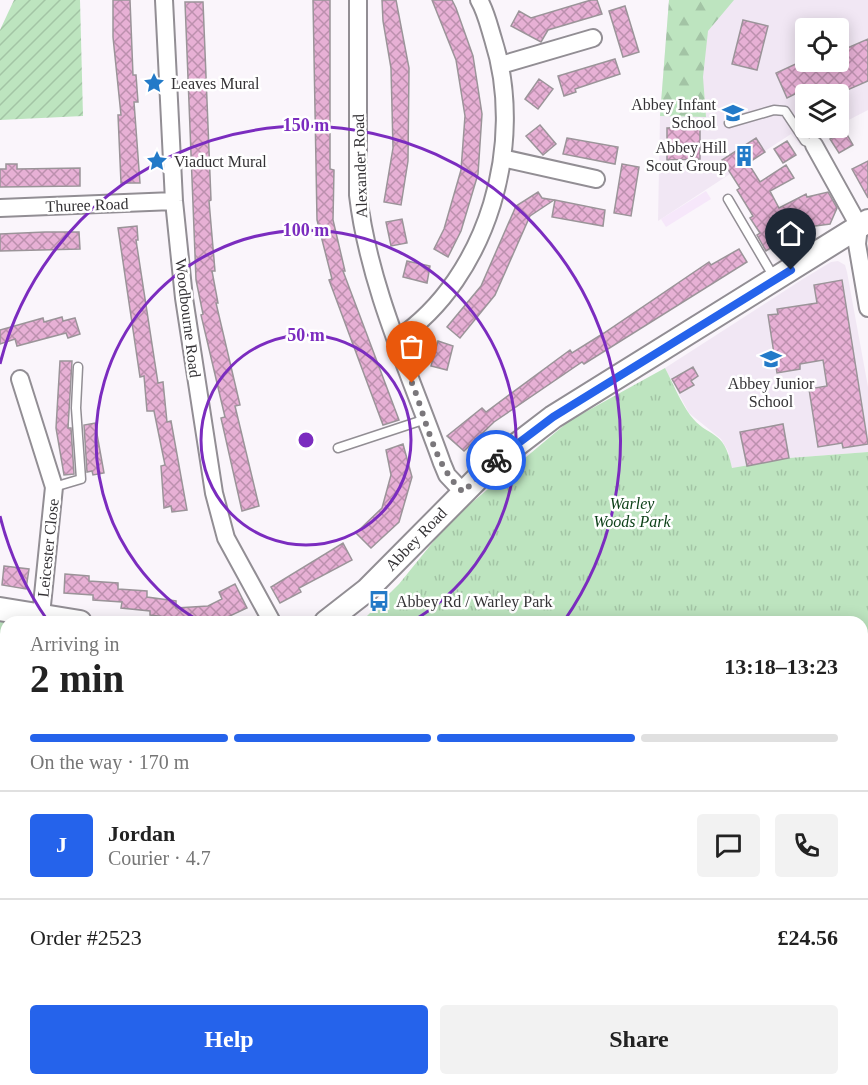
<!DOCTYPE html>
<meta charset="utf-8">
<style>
body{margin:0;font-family:"Times New Roman",serif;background:#f2f2f2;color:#222;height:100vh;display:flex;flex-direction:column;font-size:22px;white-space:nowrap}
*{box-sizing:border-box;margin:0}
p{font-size:20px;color:#767676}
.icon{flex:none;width:33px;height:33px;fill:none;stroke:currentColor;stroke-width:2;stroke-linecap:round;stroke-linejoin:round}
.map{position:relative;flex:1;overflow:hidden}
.details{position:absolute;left:0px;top:616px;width:868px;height:470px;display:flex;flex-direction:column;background:#fff;border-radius:18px 18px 0 0;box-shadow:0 3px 15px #0003}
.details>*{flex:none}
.fabs{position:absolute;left:795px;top:18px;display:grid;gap:12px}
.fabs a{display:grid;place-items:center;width:54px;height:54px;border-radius:6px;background:#fff;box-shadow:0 3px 15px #0003;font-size:30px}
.pin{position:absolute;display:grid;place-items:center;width:51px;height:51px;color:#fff;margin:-62px -26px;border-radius:50% 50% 50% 0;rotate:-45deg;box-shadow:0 0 6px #0007}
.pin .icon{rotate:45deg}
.courier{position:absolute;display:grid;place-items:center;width:60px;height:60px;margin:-30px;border:4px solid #2563eb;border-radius:50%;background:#fff;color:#222;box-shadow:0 2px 8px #0007}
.summary em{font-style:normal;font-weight:800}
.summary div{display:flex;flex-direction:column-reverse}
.summary{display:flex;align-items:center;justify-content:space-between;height:102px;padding:0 30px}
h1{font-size:39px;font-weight:800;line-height:45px}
.bar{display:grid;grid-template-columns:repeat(4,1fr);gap:9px 6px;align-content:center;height:72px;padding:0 30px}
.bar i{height:8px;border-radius:4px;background:#e0e0e0}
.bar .current{background:#2563eb}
.bar p{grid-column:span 4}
.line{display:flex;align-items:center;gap:15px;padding:0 30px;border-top:2px solid #e0e0e0}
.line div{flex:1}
.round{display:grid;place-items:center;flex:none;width:63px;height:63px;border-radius:6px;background:#f2f2f2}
.button{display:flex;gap:12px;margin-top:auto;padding:12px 30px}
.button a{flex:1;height:69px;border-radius:6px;background:#2563eb;color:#fff;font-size:24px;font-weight:800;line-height:69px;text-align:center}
.button a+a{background:#f2f2f2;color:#222}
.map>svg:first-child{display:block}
.built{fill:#f1e7f4;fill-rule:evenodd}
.industrial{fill:#f6e7fa}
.grass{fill:#bde4bf}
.forest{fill:url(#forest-firs)}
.park{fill:url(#park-tufts)}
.garden{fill:url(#garden-furrows)}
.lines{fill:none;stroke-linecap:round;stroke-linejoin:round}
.stream{stroke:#99e3f9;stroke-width:4.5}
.building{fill:url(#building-cross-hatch);stroke:#9b9499;stroke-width:1.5}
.lane-casing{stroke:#928e94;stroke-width:11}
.street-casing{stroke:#928e94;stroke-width:20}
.secondary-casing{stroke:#928e94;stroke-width:26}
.lane{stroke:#fff;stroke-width:8}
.street{stroke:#fff;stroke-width:16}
.secondary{stroke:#fff;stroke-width:22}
.done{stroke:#7a777b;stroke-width:6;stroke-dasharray:0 10.8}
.route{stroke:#2563eb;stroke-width:8}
.ring{fill:none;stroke:#7b2cbf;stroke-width:3}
.labels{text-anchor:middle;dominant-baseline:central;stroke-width:5;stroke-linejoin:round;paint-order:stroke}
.poi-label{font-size:16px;fill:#353336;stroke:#fff;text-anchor:start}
.street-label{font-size:16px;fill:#353336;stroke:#fff}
.park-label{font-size:16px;font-style:italic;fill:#0b3f16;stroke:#fff}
.centre{fill:#7b2cbf;stroke:#fff;stroke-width:3}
.ring-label{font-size:18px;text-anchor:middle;font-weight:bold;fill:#7b2cbf;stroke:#fff;stroke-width:5;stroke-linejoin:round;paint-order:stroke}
</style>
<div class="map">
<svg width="868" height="1085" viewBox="0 0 868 1085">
<defs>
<pattern id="forest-firs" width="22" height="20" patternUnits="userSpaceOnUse" patternTransform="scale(1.5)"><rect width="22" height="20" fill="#bde4bf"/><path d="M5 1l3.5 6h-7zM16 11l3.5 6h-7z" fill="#a3c4a5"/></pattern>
<pattern id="park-tufts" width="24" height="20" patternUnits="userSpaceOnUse" patternTransform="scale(1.5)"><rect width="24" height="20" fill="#bde4bf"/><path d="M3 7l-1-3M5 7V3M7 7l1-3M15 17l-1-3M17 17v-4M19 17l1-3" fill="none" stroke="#a3c4a5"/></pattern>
<pattern id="garden-furrows" width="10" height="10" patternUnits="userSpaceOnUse" patternTransform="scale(1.5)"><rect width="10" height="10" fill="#bde4bf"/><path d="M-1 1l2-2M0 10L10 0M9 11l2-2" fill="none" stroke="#a3c4a5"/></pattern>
<pattern id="building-cross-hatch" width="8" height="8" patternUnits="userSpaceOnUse" patternTransform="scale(1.5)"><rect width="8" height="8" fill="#e7b0d5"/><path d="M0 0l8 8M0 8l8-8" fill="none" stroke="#bc90ae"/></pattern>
</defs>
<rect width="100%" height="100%" fill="#faf5fb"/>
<path class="built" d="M669,0h199v110l-29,15 -1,-31h-32v34h29l-35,17 -9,-11 -133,87 2,-105zM806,28h32v34h-32z
M838,261l7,4 2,7 21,115v65l-79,6 -57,11 -4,-18 -7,-12 -32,-26 -24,-45 138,-89 28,-17z"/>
<path class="industrial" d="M706,191l5,8 -45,28 -5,-8z"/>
<path class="grass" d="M0,622h7l-1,144 -6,5z"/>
<path class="forest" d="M669,0h65l-26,31 -5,46 3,40 -46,-1z"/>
<path class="park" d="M665,368c8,15 15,33 25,47 18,24 34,12 42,53l57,-10 79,-6v633h-868v-314l6,-5v314h856v-458h-501l38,-38 51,-63 119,-100z"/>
<path class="garden" d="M14,0h66l3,116 -83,4v-90z"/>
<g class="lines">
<path class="stream" d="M453,1085l1,-5"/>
</g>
<path class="building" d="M113,0h17l3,75h3l2,27h-4l6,81h-19l-3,-68h3l-8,-78z
M313,0h17v169l4,1 -1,50 12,51h-2l56,149 -16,5 -54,-145 3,-1 -15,-59z
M382,0h14l13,68 -1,93 -7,44 -17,-3 9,-54 -2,-80 -8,-47z
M432,0h20l4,8 17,48 9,58 -4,60 -17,57 -13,26 -14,-8 10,-20 17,-59 4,-54 -9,-56z
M591,0h6l5,14 -54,16 -7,12 -30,-16 8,-15 12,7z
M185,2h18l8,198 -2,1 6,70h-3l6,32h-2l24,102 -5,1 24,100 -17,5 -21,-93 4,-1 -24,-102 2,-1 -7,-34z
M625,6l14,46 -16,5 -14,-46z
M743,20l25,6 -11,44 -25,-6z
M868,39v42l-30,13h-35l-2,-3 -14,7 -11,-25 24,-11h38v-10z
M615,59l5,15 -45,15 1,3 -12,4 -6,-20z
M539,79l14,10 -15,20 -13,-10z
M540,125l16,19 -13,11 -17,-19z
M700,127v32l-33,1v-32z
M845,131l8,14 -14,8 -9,-14z
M567,138l51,9 -3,17 -52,-10z
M756,138l9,14 -17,11 12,19 26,-17 8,13 -24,13 9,17 27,-14 1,3 21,-5 9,16 -7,16 -15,2 -16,11 -3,-5 -30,19 -9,-16 3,-2 -10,-15 3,-2 -16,-26 3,-2 -18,-28z
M787,141l9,14 -13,8 -9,-14z
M868,161v37l-16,-29z
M6,164h11v5l63,-1v18l-80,1v-18h6z
M622,164l17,3 -8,49 -17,-3z
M538,192l4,6 12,2 -24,16 -35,79 -35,43 -13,-11 34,-41 35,-80z
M555,200l50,10 -2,16 -51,-9z
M402,219l5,24 -16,3 -5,-24z
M137,226l1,14h-2l22,143 5,-1 4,40 4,-1 16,89 -15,2 -1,-6 -7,2 -3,-42 4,-1 -11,-54h-7l-3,-35 -4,1 -22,-149z
M45,232h34l1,17 -80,2v-17z
M739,249l8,13 -163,102 -2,-2 -88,60 -30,29 -17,-15 35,-28 4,4 84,-62 2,3 32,-20 105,-71 2,3z
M407,261l23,5 -3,17 -24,-6z
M842,280l26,164 -25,4 -1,-5 -24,4 -9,-58 18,-3 -4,-26 -23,4v5l-23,4 -9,-58 10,-1 -1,-5 40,-6 -3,-18z
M62,317l1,4 12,-3 5,16 -12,4 -2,-5 -49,13 -2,-7 -15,5v-14l43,-12 1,4z
M438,341l15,5 -6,24 -16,-4z
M60,361h12l-4,67h3l3,46 -10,1 -8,-47z
M693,367l5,9 -7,5 3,4 -14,8 -8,-14z
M95,423l9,50 -11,2 -1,-4 -5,1 -3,-47z
M783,424l6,34 -42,8 -7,-34z
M403,444l9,33 -13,45 -28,26 -15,-15 26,-25 9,-33 -5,-25z
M343,543l9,17 -53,28 2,4 -21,11 -9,-16z
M4,566l25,3 -3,20 -24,-4z
M65,574l24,2v5l29,2v6l29,2v6l29,4v7l32,-2 14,-7 -3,-7 16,-8 12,24 -30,14h-35v-3l-32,-4v-4l-29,-3 1,-6 -29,-2v-5l-29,-2z"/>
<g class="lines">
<defs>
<path id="lane" d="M729,123l45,-13 11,1 20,30 9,4
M728,199l47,80
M338,448l88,-29
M54,487l27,-8 -5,-71 2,-41"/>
<path id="street" d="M164,0l10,201 10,97 30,195 12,45 46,84
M358,0v195c11,93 53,181 84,268l5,12 16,17
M501,65l92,-27
M814,145l45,81 -2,18 11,64
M502,158l94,21
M0,208l174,-7
M397,339c92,-62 129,-197 96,-300 -4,-13 -7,-27 -14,-39
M20,379l34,108 -13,128"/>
<path id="secondary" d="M0,609l80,13
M326,622l41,-32 126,-127 60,-46 315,-196"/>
</defs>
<use href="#lane" class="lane-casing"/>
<use href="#street" class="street-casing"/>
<use href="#secondary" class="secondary-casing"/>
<use href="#lane" class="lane"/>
<use href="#street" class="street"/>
<use href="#secondary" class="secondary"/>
</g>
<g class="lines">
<path class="done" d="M412,383c14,35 22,83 51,109l33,-32"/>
<path class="route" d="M496,460l57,-43 238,-147"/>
</g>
<g class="ring">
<circle cx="306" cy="440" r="105"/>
<path d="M201 622A210 210 0 1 1 411 622"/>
<path d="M48 621A315 315 0 0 1 0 516M0 364A315 315 0 1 1 564 621"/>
</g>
<defs>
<symbol id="sight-bare" viewBox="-9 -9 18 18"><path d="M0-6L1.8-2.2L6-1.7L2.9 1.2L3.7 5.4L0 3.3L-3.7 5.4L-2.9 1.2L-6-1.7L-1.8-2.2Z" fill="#237ac8" stroke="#fff" stroke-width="2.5" paint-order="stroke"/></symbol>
<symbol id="school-bare" viewBox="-9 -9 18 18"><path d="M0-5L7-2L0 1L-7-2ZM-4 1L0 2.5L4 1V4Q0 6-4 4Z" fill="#237ac8" stroke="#fff" stroke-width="2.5" paint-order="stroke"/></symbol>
<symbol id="building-bare" viewBox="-9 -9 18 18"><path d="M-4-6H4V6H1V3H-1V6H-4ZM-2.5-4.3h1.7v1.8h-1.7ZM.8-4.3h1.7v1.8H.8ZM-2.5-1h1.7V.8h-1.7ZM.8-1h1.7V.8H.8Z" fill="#237ac8" stroke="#fff" stroke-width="2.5" paint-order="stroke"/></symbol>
<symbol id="bus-bare" viewBox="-9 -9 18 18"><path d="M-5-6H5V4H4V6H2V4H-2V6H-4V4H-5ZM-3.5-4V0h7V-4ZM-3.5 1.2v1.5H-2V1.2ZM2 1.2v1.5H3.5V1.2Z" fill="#237ac8" stroke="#fff" stroke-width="2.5" paint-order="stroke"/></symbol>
</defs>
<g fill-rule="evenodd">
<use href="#sight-bare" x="139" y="68" width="30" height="30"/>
<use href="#school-bare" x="718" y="98" width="30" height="30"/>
<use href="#building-bare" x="729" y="141" width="30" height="30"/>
<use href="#sight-bare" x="142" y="146" width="30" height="30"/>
<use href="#school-bare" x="756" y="344" width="30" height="30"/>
<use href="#bus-bare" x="364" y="586" width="30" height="30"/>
</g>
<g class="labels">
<g class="poi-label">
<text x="171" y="83">Leaves Mural</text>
<text x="716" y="104" text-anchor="end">Abbey Infant<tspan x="716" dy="18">School</tspan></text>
<text x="727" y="147" text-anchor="end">Abbey Hill<tspan x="727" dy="18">Scout Group</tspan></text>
<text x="174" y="161">Viaduct Mural</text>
<text x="771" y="383" text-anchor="middle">Abbey Junior<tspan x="771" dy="18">School</tspan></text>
<text x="396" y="601">Abbey Rd / Warley Park</text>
</g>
<g class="street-label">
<text transform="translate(360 166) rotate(-92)">Alexander Road</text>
<text transform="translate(87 205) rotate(-2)">Thuree Road</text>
<text transform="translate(188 318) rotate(83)">Woodbourne Road</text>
<text transform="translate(416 539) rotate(-46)">Abbey Road</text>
<text transform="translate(48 548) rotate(-84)">Leicester Close</text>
</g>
<g class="park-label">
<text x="632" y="503">Warley<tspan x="632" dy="18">Woods Park</tspan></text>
</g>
</g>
<circle cx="306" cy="440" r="9" class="centre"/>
<g class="ring-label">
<text x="306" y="131">150 m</text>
<text x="306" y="236">100 m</text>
<text x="306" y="341">50 m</text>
</g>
</svg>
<div class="fabs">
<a><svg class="icon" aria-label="locate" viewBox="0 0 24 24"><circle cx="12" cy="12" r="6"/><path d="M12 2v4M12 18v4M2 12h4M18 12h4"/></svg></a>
<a><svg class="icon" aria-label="layers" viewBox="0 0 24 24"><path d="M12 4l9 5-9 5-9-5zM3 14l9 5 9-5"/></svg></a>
</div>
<div class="pin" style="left:412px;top:383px;background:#ea580c"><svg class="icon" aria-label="bag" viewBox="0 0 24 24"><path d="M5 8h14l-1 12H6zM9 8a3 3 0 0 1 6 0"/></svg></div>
<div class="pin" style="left:791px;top:270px;background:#1f2937"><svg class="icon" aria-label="home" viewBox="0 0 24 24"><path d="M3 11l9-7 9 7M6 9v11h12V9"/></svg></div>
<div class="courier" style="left:496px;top:460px"><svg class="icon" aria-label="bike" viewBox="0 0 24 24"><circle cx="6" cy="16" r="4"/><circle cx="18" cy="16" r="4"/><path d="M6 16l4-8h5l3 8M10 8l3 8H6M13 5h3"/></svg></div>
<section class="details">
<div class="summary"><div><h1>2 min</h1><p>Arriving in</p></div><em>13:18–13:23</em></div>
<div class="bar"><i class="current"></i><i class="current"></i><i class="current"></i><i></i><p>On the way · 170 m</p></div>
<div class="line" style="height:108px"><b class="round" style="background:#2563eb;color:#fff">J</b><div><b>Jordan</b><p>Courier · 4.7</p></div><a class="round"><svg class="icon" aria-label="chat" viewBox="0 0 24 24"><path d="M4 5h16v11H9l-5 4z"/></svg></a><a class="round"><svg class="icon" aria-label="phone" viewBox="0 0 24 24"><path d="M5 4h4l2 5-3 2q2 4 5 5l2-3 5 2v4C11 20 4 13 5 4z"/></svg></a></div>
<div class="line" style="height:78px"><div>Order #2523</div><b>£24.56</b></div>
<div class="button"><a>Help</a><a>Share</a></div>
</section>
</div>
